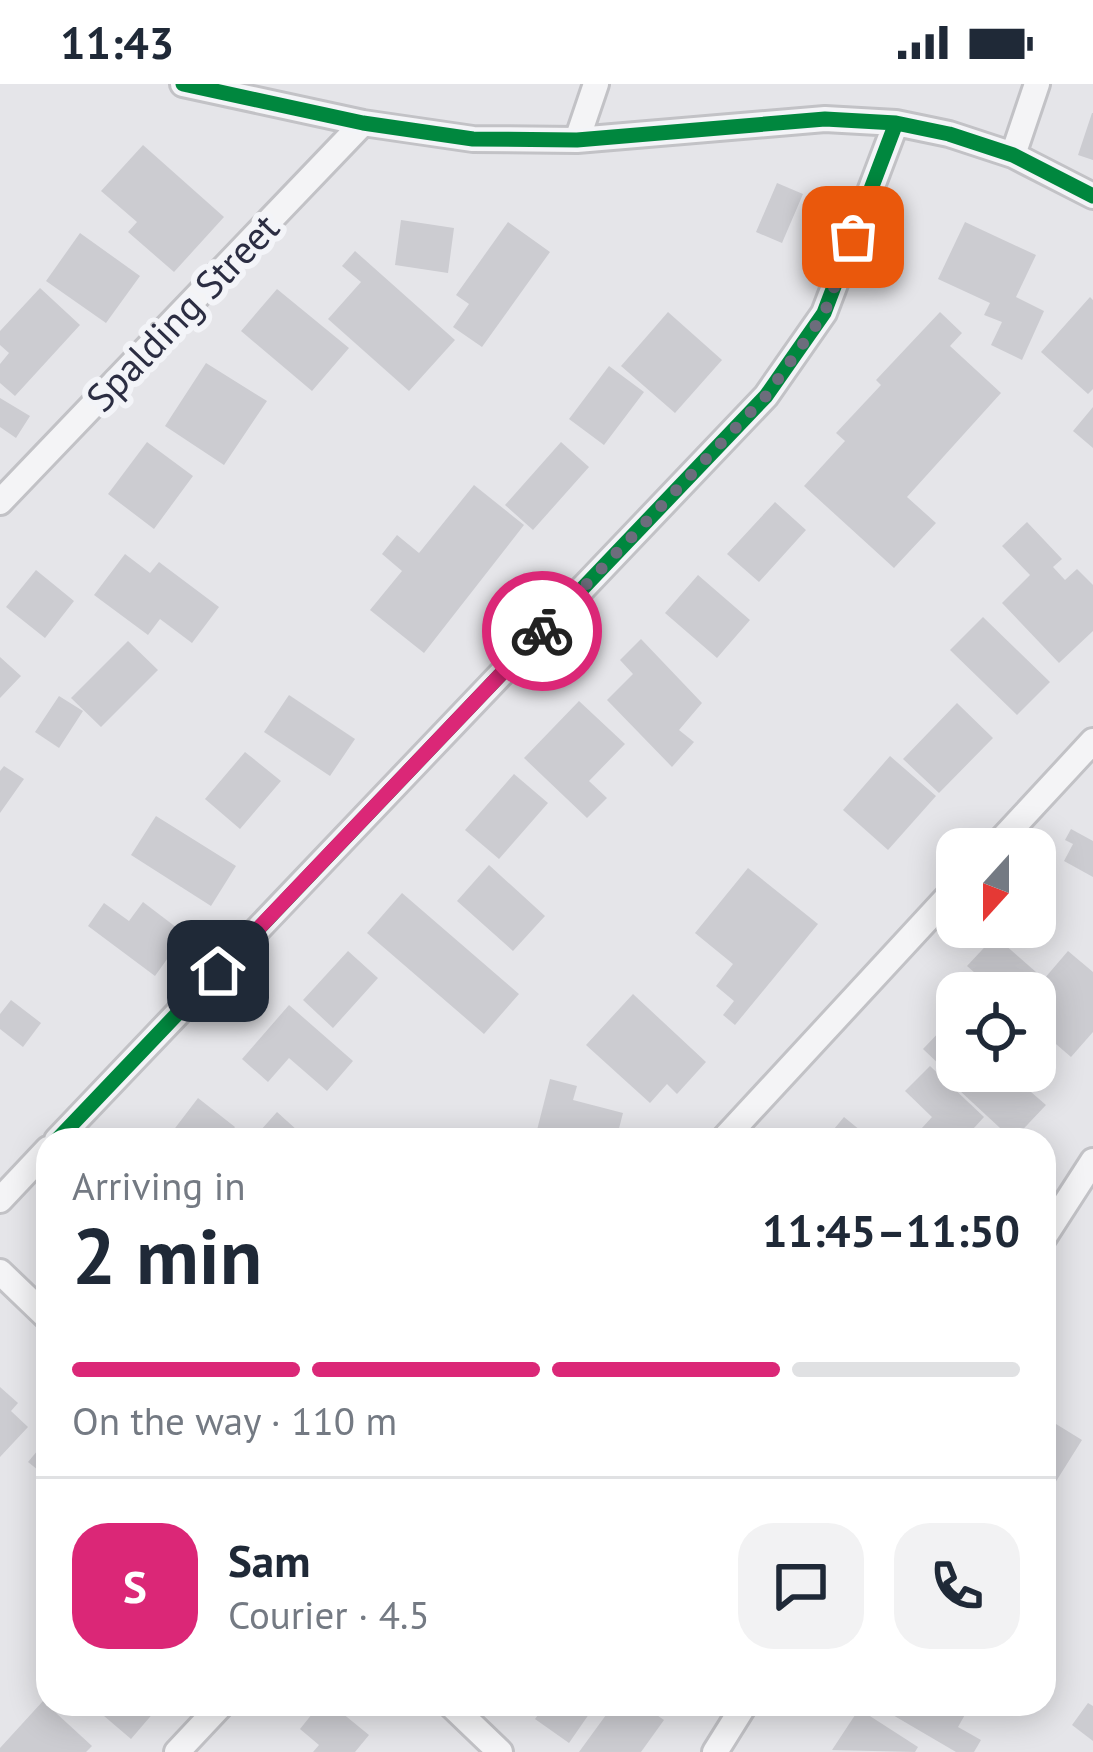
<!DOCTYPE html>
<meta charset="utf-8">
<style>
body{margin:0;font-family:"PT Sans",sans-serif;background:#f2f2f3;color:#1f2937;height:100vh;display:flex;flex-direction:column;font-size:45px;white-space:nowrap}
*{box-sizing:border-box;margin:0}
p{font-size:39px;color:#747a83}
.icon{flex:none;width:66px;height:66px;fill:none;stroke:currentColor;stroke-width:2;stroke-linecap:round;stroke-linejoin:round}
.map{position:relative;flex:1;overflow:hidden}
.details{position:absolute;left:36px;top:1044px;width:1020px;height:588px;display:flex;flex-direction:column;background:#fff;border-radius:36px;box-shadow:0 6px 30px #0003}
.details>*{flex:none}
.needle{width:78px;rotate:201deg}
.controls{position:absolute;left:936px;top:744px;display:grid;gap:24px}
.controls a{display:grid;place-items:center;width:120px;height:120px;border-radius:24px;background:#fff;box-shadow:0 6px 30px #0003;font-size:60px}
.pin{position:absolute;display:grid;place-items:center;width:102px;height:102px;color:#fff;margin:-51px;border-radius:24px;box-shadow:0 6px 18px #0006}
.courier{position:absolute;display:grid;place-items:center;width:120px;height:120px;margin:-60px;border:9px solid #db2777;border-radius:50%;background:#fff;color:#222;box-shadow:0 3px 15px #0007}
.head em{font-style:normal;font-weight:600}
.head div{display:flex;flex-direction:column-reverse}
.head{display:flex;align-items:center;justify-content:space-between;height:204px;padding:0 36px}
h1{font-size:78px;font-weight:600;line-height:90px}
.bar{display:grid;grid-template-columns:repeat(4,1fr);gap:18px 12px;align-content:center;height:144px;padding:0 36px}
.bar i{height:15px;border-radius:9px;background:#e0e1e3}
.bar .active{background:#db2777}
.bar p{grid-column:span 4}
.line{display:flex;align-items:center;gap:30px;padding:0 36px;border-top:3px solid #e0e1e3}
.line div{flex:1}
.round{display:grid;place-items:center;flex:none;width:126px;height:126px;border-radius:36px;background:#f2f2f3}
.status{display:flex;justify-content:space-between;align-items:center;height:84px;padding:0 60px;background:#fff;direction:ltr}
.status svg{height:33px;fill:currentColor}
.map>svg:first-child{display:block}
.building{fill:#ccccd1}
.lines{fill:none;stroke-linecap:round;stroke-linejoin:round}
.minor-casing{stroke:#c2c2c6;stroke-width:30}
.minor{stroke:#f4f4f6;stroke-width:24}
.cycleway-casing{stroke:#f3f4f8;stroke-width:22}
.cycleway{stroke:#00873e;stroke-width:15}
.done{stroke:#6c6d7c;stroke-width:12;stroke-dasharray:0 21.6}
.route{stroke:#db2777;stroke-width:15}
.labels{text-anchor:middle;dominant-baseline:central;stroke-width:12;stroke-linejoin:round;paint-order:stroke}
.street-label{font-size:39px;fill:#2b2d42;stroke:#f3f4f8}
</style>
<div class="status"><b>11:43</b><svg viewBox="0 0 49 12"><path d="M0 12V9h3v3zM5 12V6h3v6zM10 12V3h3v9zM15 12V0h3v12zM26 1h20v11H26zM47 4h2v5h-2z"/></svg></div>
<div class="map">
<svg width="1093" height="1668" viewBox="0 0 1093 1668">
<rect width="100%" height="100%" fill="#e5e5e9"/>
<path class="building" d="M1092,29h1v47l-15,-5z
M143,61l81,72 -50,55 -46,-40 9,-10 -36,-31z
M777,99l26,11 -21,49 -26,-11z
M401,136l53,8 -6,45 -53,-8z
M508,138l42,30 -68,95 -29,-20 16,-23 -13,-9z
M965,138l71,33 -20,42 28,14 -22,49 -31,-15 11,-23 -18,-7 6,-12 -52,-24z
M80,149l60,43 -34,47 -60,-42z
M355,167l100,89 -46,51 -81,-72 33,-37 -19,-16z
M40,204l40,37 -65,71 -15,-13v-19l9,-11 -9,-8v-14z
M277,205l72,59 -37,43 -71,-60z
M1090,213l3,3v89l-5,5 -47,-42z
M668,228l54,48 -47,53 -54,-47z
M940,228l22,21 -12,13 51,47 -94,104 29,26 -42,45 -90,-82 41,-45 -9,-8 45,-48 -5,-5z
M206,279l61,38 -43,64 -59,-39z
M609,282l35,26 -40,53 -35,-26z
M0,314l30,18 -14,22 -16,-11z
M1093,323v41l-20,-17z
M147,358l46,34 -39,53 -46,-35z
M561,358l28,25 -56,63 -28,-25z
M474,401l50,40 -100,128 -54,-43 32,-39 -20,-17 15,-19 22,18z
M775,418l31,28 -47,52 -32,-28z
M1027,438l35,37 -9,8 12,13 12,-11 16,16v46l-34,32 -57,-60 28,-28 -28,-29z
M125,470l25,19 9,-11 60,45 -27,36 -32,-24 -12,16 -54,-40z
M36,486l38,31 -29,37 -39,-31z
M698,491l52,45 -33,38 -52,-45z
M983,533l67,65 -33,33 -67,-65z
M641,555l61,64 -23,27 15,12 -22,25 -65,-67 26,-26 -13,-14z
M128,557l30,29 -57,57 -30,-29z
M0,573l21,19 -21,22z
M289,611l66,44 -25,37 -66,-44z
M59,612l24,15 -24,37 -24,-16z
M579,617l46,43 -36,37 18,17 -20,20 -63,-60z
M957,619l36,35 -54,55 -36,-34z
M245,668l36,29 -41,48 -35,-30z
M890,672l46,40 -48,54 -45,-40z
M4,682l20,13 -24,34v-42z
M514,690l34,29 -49,56 -34,-29z
M156,732l80,50 -25,40 -80,-51z
M1071,745l22,12v36l-29,-16 9,-17 -8,-4z
M489,781l56,51 -32,35 -56,-50z
M748,784l70,56 -83,101 -12,-10 11,-14 -18,-15 17,-22 -38,-31z
M402,809l117,101 -35,40 -117,-101z
M143,818l42,32 -30,42 -67,-50 16,-23 25,18z
M995,852l49,43 24,-28 25,21v60l-22,25 -36,-31v-33h-37l-31,-27z
M348,867l30,27 -45,50 -30,-28z
M633,910l73,68 -29,32 -10,-10 -17,19 -64,-58z
M11,916l30,23 -18,24 -23,-18v-15z
M289,921l64,56 -26,30 -38,-33 -21,24 -26,-23z
M957,941v25l-15,17 -19,-18 22,-23 6,6z
M1035,967l19,17 -23,24 15,13 -33,35 -54,-50 18,-19h58z
M930,982l54,51 -21,23h-52l21,-23 -27,-26z
M550,995l27,7 -4,14 50,13 -7,27h-57l-23,-6z
M198,1014l37,29 -10,13h-59z
M277,1028l31,28h-56z
M844,1033l28,23h-47z
M0,1303l18,16 -7,8 17,16 -28,30z
M1056,1340l26,16 -27,43 -11,-7v-33z
M48,1354v40l-20,-16z
M43,1617l49,45 -6,6h-86v-4z
M1088,1619l5,3v35l-21,-16z
M90,1620h71l-30,35z
M320,1620h11l38,31 -14,17h-42l6,-7 -19,-16z
M546,1620h50l-27,39 -34,-24z
M614,1620h27l23,16 -23,32h-62z
M874,1620h97l-13,23 23,13 -7,12h-18z
M859,1625l59,38 -3,5 -83,-2z"/>
<g class="lines">
<defs>
<path id="minor" d="M183,0l180,39 110,16 104,1 248,-21 71,4 53,11 64,21 80,41
M577,56l19,-56
M1013,71l24,-71
M0,418l363,-379
M993,765l100,-108
M57,1056l709,-744 58,-83 72,-190
M723,1056l234,-253
M0,1116l48,-51
M1044,1153l49,-76
M0,1188l48,46
M450,1620l50,48
M177,1668l45,-48
M715,1668l30,-48"/>
</defs>
<use href="#minor" class="minor-casing"/>
<use href="#minor" class="minor"/>
<defs>
<path id="cycleway" d="M183,0l180,39 110,16 104,1 248,-21 71,4 53,11 64,21 80,41
M57,1056l709,-744 58,-83 72,-190"/>
</defs>
<use href="#cycleway" class="cycleway-casing"/>
<use href="#cycleway" class="cycleway"/>
</g>
<g class="lines">
<path class="done" d="M542,547l224,-235 58,-82 29,-77"/>
<path class="route" d="M218,887l324,-340"/>
</g>
<g class="labels">
<g class="street-label">
<text transform="translate(182 228) rotate(-46)">Spalding Street</text>
</g>
</g>
</svg>
<div class="controls">
<a><svg class="needle" viewBox="-14 -14 28 28"><path d="M0-13l5 13h-10z" fill="#e53935"/><path d="M0 13l5-13h-10z" fill="#747a83"/></svg></a>
<a><svg class="icon" aria-label="locate" viewBox="0 0 24 24"><circle cx="12" cy="12" r="6"/><path d="M12 2v4M12 18v4M2 12h4M18 12h4"/></svg></a>
</div>
<div class="pin" style="left:853px;top:153px;background:#ea580c"><svg class="icon" aria-label="bag" viewBox="0 0 24 24"><path d="M5 8h14l-1 12H6zM9 8a3 3 0 0 1 6 0"/></svg></div>
<div class="pin" style="left:218px;top:887px;background:#1f2937"><svg class="icon" aria-label="home" viewBox="0 0 24 24"><path d="M3 11l9-7 9 7M6 9v11h12V9"/></svg></div>
<div class="courier" style="left:542px;top:547px"><svg class="icon" aria-label="bike" viewBox="0 0 24 24"><circle cx="6" cy="16" r="4"/><circle cx="18" cy="16" r="4"/><path d="M6 16l4-8h5l3 8M10 8l3 8H6M13 5h3"/></svg></div>
<section class="details">
<div class="head"><div><h1>2 min</h1><p>Arriving in</p></div><em>11:45–11:50</em></div>
<div class="bar"><i class="active"></i><i class="active"></i><i class="active"></i><i></i><p>On the way · 110 m</p></div>
<div class="line" style="height:216px"><b class="round" style="background:#db2777;color:#fff">S</b><div><b>Sam</b><p>Courier · 4.5</p></div><a class="round"><svg class="icon" aria-label="chat" viewBox="0 0 24 24"><path d="M4 5h16v11H9l-5 4z"/></svg></a><a class="round"><svg class="icon" aria-label="phone" viewBox="0 0 24 24"><path d="M5 4h4l2 5-3 2q2 4 5 5l2-3 5 2v4C11 20 4 13 5 4z"/></svg></a></div>
</section>
</div>
